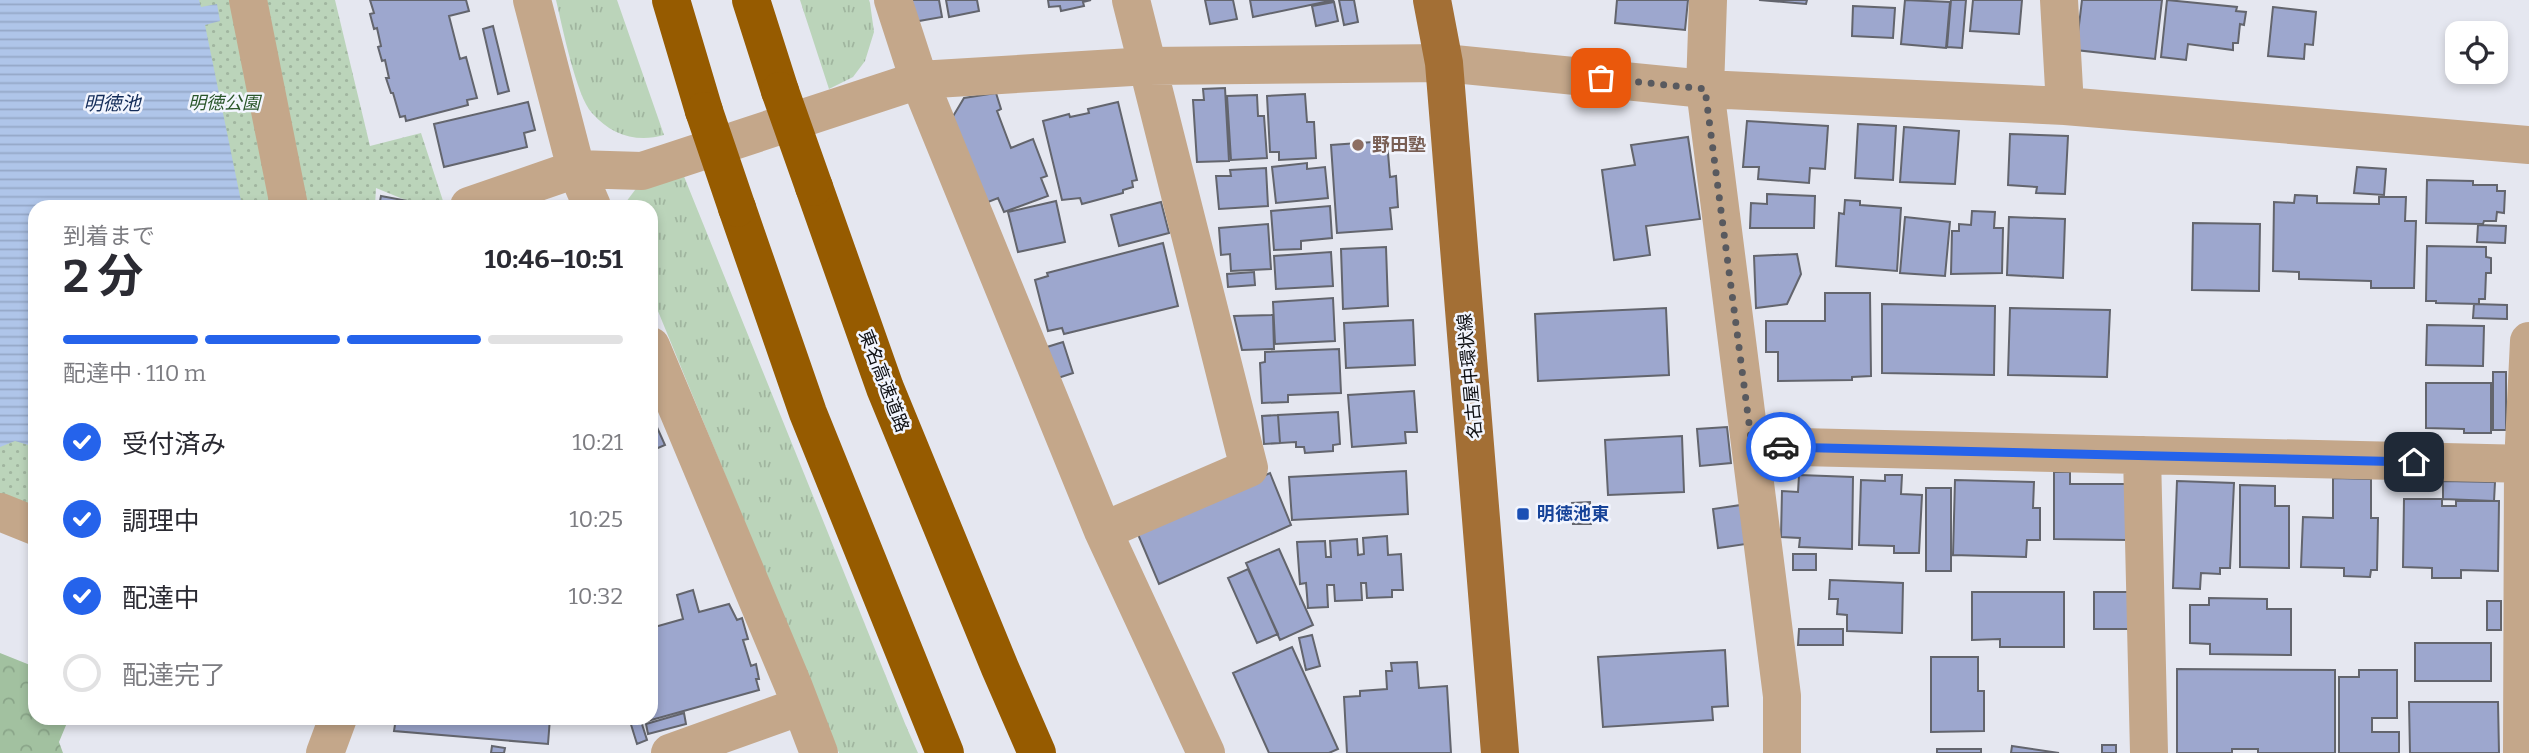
<!DOCTYPE html>
<html lang="ja">
<meta charset="utf-8">
<style>
body{margin:0;font-family:Bitter,"Noto Sans JP",serif;background:#f2f2f3;color:#2b2b33;height:100vh;display:flex;flex-direction:column;font-size:26px;white-space:nowrap}
*{box-sizing:border-box;margin:0}
p{font-size:23px;color:#7c7c81}
.icon{flex:none;width:38px;height:38px;fill:none;stroke:currentColor;stroke-width:2;stroke-linecap:round;stroke-linejoin:round}
.map{position:relative;flex:1;overflow:hidden}
.drawer{position:absolute;left:28px;top:200px;width:630px;height:525px;display:flex;flex-direction:column;background:#fff;border-radius:21px;box-shadow:0 4px 10px #0003}
.drawer>*{flex:none}
.buttons{position:absolute;left:2445px;top:21px;display:grid;gap:14px}
.buttons a{display:grid;place-items:center;width:63px;height:63px;border-radius:14px;background:#fff;box-shadow:0 4px 10px #0003;font-size:35px}
.pin{position:absolute;display:grid;place-items:center;width:60px;height:60px;color:#fff;margin:-30px;border-radius:14px;box-shadow:0 4px 10px #0006}
.courier{position:absolute;display:grid;place-items:center;width:70px;height:70px;margin:-35px;border:5px solid #2563eb;border-radius:50%;background:#fff;color:#222;box-shadow:0 2px 9px #0007}
.summary em{font-style:normal;font-weight:700}
.summary div{display:flex;flex-direction:column-reverse}
.summary{display:flex;align-items:center;justify-content:space-between;height:119px;padding:0 35px}
h1{font-size:46px;font-weight:700;line-height:52px}
.bar{display:grid;grid-template-columns:repeat(4,1fr);gap:10px 7px;align-content:center;height:84px;padding:0 35px}
.bar i{height:9px;border-radius:5px;background:#e1e1e2}
.bar .selected{background:#2563eb}
.bar p{grid-column:span 4}
ol{padding:0 35px;list-style:none}
li{display:flex;align-items:center;gap:21px;height:77px}
li p{margin-inline-start:auto}
li .icon{padding:7px;border-radius:50%;background:#2563eb;color:#fff;stroke-width:4}
li:last-child{color:#7c7c81}
li i{width:38px;height:38px;border:4px solid #e1e1e2;border-radius:50%}
.map>svg:first-child{display:block}
.grass{fill:url(#grass-tufts)}
.forest{fill:url(#forest-crowns)}
.park{fill:url(#park-dots)}
.water{fill:url(#water-rules)}
.building{fill:#9da7ce;stroke:#63656d;stroke-width:2}
.lines{fill:none;stroke-linecap:round;stroke-linejoin:round}
.minor{stroke:#c4a78a;stroke-width:38}
.major{stroke:#a36f35;stroke-width:38}
.highway{stroke:#965b00;stroke-width:38}
.highway-bridge{stroke:#965b00;stroke-width:38}
.done{stroke:#595a5f;stroke-width:7;stroke-dasharray:0 12.6}
.route{stroke:#2563eb;stroke-width:9}
.education-dot{fill:#8d6e63;stroke:#f2f5fe;stroke-width:2.5}
.transit-dot{fill:#1a4fb4;stroke:#f2f5fe;stroke-width:2.5}
.labels{text-anchor:middle;dominant-baseline:central;stroke-width:5;stroke-linejoin:round;paint-order:stroke}
.park-label{font-size:18px;font-style:italic;fill:#2b572b;stroke:#f2f5fe}
.education-label{font-size:18px;font-weight:bold;fill:#785e54;stroke:#f2f5fe;text-anchor:start}
.street-label{font-size:18px;fill:#0d0e11;stroke:#f2f5fe}
.transit-label{font-size:18px;font-weight:bold;fill:#164399;stroke:#f2f5fe;text-anchor:start}
.water-label{font-size:19px;font-style:italic;fill:#132c59;stroke:#f2f5fe}
</style>
<div class="map">
<svg width="2529" height="753" viewBox="0 0 2529 753">
<defs>
<pattern id="grass-tufts" width="24" height="20" patternUnits="userSpaceOnUse" patternTransform="scale(1.75)"><rect width="24" height="20" fill="#bbd4ba"/><path d="M3 7l-1-3M5 7V3M7 7l1-3M15 17l-1-3M17 17v-4M19 17l1-3" fill="none" stroke="#a0b59f"/></pattern>
<pattern id="forest-crowns" width="20" height="18" patternUnits="userSpaceOnUse" patternTransform="scale(1.75)"><rect width="20" height="18" fill="#a2c1a0"/><path d="M2 6a3 3 0 1 1 6 0M12 15a3 3 0 1 1 6 0" fill="none" stroke="#8aa589"/></pattern>
<pattern id="park-dots" width="8" height="8" patternUnits="userSpaceOnUse" patternTransform="scale(1.75)"><rect width="8" height="8" fill="#bbd4ba"/><path d="M2 2h.1M6 6h.1" fill="none" stroke="#a0b59f" stroke-width="1.8" stroke-linecap="round"/></pattern>
<pattern id="water-rules" width="6" height="5" patternUnits="userSpaceOnUse" patternTransform="scale(1.75)"><rect width="6" height="5" fill="#afc5e9"/><path d="M0 2.5h6" fill="none" stroke="#95a8c7"/></pattern>
</defs>
<rect width="100%" height="100%" fill="#e5e7f0"/>
<path class="grass" d="M556,0h61l47,135c-27,8 -53,0 -72,-22 -16,-17 -30,-88 -36,-113z
M800,0h69l1,3 4,29 -9,29 -12,16 -24,12z
M683,174l223,552 12,27h-79l-188,-459v-88h-28l18,-24z"/>
<path class="forest" d="M0,653l35,14v51h34l-10,24 4,11h-63z"/>
<path class="park" d="M0,0h335l35,146 51,-13 23,71 -24,2 -44,-18 -1,18h-340v334l-35,-16z"/>
<path class="water" d="M0,0h199l2,7 16,-3 3,17 -15,4 37,181h-207v241l-20,-6 -15,6z"/>
<path class="building" d="M370,0h96l3,11 -20,5 11,43 6,-2 11,41 -10,2 1,5 -62,16 -1,-5 -5,1 -7,-24h-2l-5,-15h3l-4,-18 -3,1 -4,-14 3,-1 -4,-18 -3,1 -4,-15 4,-1z
M905,0h34l3,17 -29,5z
M946,0h31l2,11 -30,6z
M1048,0h43l-8,2 1,4 -23,5 -1,-5 -11,1z
M1205,0h28l4,19 -27,5z
M1250,0h84l-81,17z
M1339,0h15l4,22 -14,3z
M1617,0h71l-3,30 -70,-7z
M1759,0h48l-1,4z
M1905,0l45,2 -4,46 -45,-4z
M1951,0h15l-4,48 -15,-1z
M1973,0h49l-3,34 -49,-3z
M2082,0h80l-7,59 -79,-9z
M2167,0l70,7 -1,4 10,1 -2,13 -4,-1 -2,19h-5v7l-45,-6 -2,16 -25,-3z
M1334,2l4,19 -22,5 -4,-20z
M1853,6l42,2 -2,30 -41,-2z
M2273,7l43,5 -3,33 -8,-1 -1,15 -36,-3z
M493,26l16,65 -11,3 -15,-65z
M1225,88l4,73 -32,1 -4,-62h11l-1,-11z
M996,93l5,16 -4,2 14,37 22,-9 14,37 -6,2 7,18 -44,16 -6,-14 -15,6 -31,-86 12,-20z
M1305,94l2,28h7l2,36 -37,2v-8h-9l-3,-56z
M1257,95l1,21h6l3,42 -36,2 -4,-64z
M528,102l7,28 -11,3 3,14 -83,20 -10,-43z
M1118,102l19,78 -5,1 1,6 -10,3v3l-41,11 -2,-6 -18,2 -19,-79 26,-7 1,3 19,-4 -1,-4z
M1747,121l81,5 -3,43 -15,-1 -1,15 -51,-4 1,-12h-16z
M1858,124l38,2 -3,54 -38,-2z
M1904,127l55,4 -4,53 -55,-2z
M2010,134l58,2 -3,58 -29,-1 1,-6 -29,-2z
M1688,137l12,82 -54,7 4,29 -36,5 -12,-90 33,-5 -4,-20z
M1387,141l3,36 6,-1 2,31 -8,1 2,21 -55,4 -6,-88z
M1307,163v6l18,-2 3,31 -52,5 -4,-36z
M2357,167l29,2 -2,26 -30,-2z
M1266,168l2,38 -49,3 -3,-33h15l-1,-6z
M2427,180l46,1v4h24v6h8l-1,22 -7,-1 -1,9h-12l-1,3 -57,-1z
M1767,194l48,2 -1,32h-64l1,-25 16,1z
M2295,195l22,1v7l62,1v-7h27l-1,24h11l-2,67h-43v-7l-72,-2v-7l-26,-1 1,-69 20,1z
M381,196l43,8v2h-45z
M1845,200l15,1v4l41,3 -4,63 -61,-5 3,-53 5,1z
M1056,201l9,41 -47,10 -10,-40z
M1161,202l8,31 -50,13 -8,-31z
M1330,206l2,32 -31,3v8l-27,1 -3,-39z
M1972,211l23,1 -1,16h9l-1,45 -51,1 1,-43h7v-7l12,1z
M1905,217l45,5 -5,54 -45,-3z
M2009,217l56,2 -2,59 -56,-3z
M2193,223l67,1 -1,67 -67,-1z
M1268,224l3,45 -40,2 -1,-17 -9,1 -2,-27z
M2478,225l28,1 -1,17 -28,-1z
M1163,243l15,63 -114,28 -2,-6 -14,3 -13,-51 13,-4 -1,-3z
M2427,246l59,1v10l5,1v15h-5l-1,26h-6v5l-43,-1v-2h-10z
M1386,247l2,59 -45,3 -2,-60z
M1331,252l2,34 -57,3 -2,-33z
M1797,254l4,20 -14,30 -31,4 -2,-52z
M1254,272l1,13 -27,2 -1,-13z
M1825,293h45l1,83 -19,1v3l-74,1v-29h-12v-31h59z
M1333,298l2,43 -60,3 -2,-42z
M1882,304l113,2 -1,69 -112,-2z
M2474,304l33,1v14l-34,-1z
M1666,308l3,67 -131,6 -3,-67z
M2010,308l100,2 -3,67 -99,-2z
M1273,315l1,34 -32,1 -8,-34z
M1413,320l2,45 -69,3 -2,-45z
M2427,325l57,1 -1,40 -57,-1z
M1063,342l10,31 -15,5 -11,-31z
M1339,349l2,44 -53,2v7l-26,1 -2,-40 5,-1v-10z
M2493,372h13v58h-13z
M2426,383h65v50h-27v-4l-38,-1z
M1414,391l3,41h-12l1,11 -54,4 -4,-52z
M1338,412l2,32 -7,1v6l-28,2 -1,-6h-8v-5l-16,1 -2,-28z
M651,414l14,31 -14,6z
M1278,415l2,28 -16,1 -2,-28z
M1727,427l4,36 -31,3 -3,-37z
M1682,436l2,56 -76,3 -3,-55z
M1406,471l2,43 -116,6 -3,-43z
M2054,472h16v12h57v56l-73,-1z
M1270,473l21,52 -132,59 -22,-52z
M1799,475l54,2 -1,72 -53,-2 1,-9 -19,-1 1,-46 16,1z
M1885,475h17l-1,19 21,1 -3,58h-25v-7l-35,-1 2,-65 24,1z
M2333,478l38,1v39h7l-1,52h-6l-1,7 -26,-1v-8l-43,-1 2,-50 30,1z
M1955,480l79,2 -1,26h7v32h-13l-1,17 -73,-2z
M2177,481l57,2 -4,85h-10v6l-19,-1 -1,16 -27,-1z
M2443,481l52,1 -1,19 -51,-2z
M2240,485l35,1v20h14v62l-49,-1z
M1926,488h25v83h-25z
M2404,499h38v7h14v-5h43l-1,70 -37,-1v8h-29v-10l-29,-1z
M1590,502l1,22h-18l-1,-21z
M1741,505l5,39 -28,4 -5,-39z
M1387,536l1,19 13,-1 2,36h-11v7l-25,1 -1,-15h-5l1,17 -27,1 -1,-16h-7l1,22 -20,1 -2,-25 -6,1 -3,-42 28,-1 1,16h5l-1,-16 27,-2 1,16 6,-1 -1,-16z
M1279,549l34,76 -33,15 -34,-77z
M1793,554h23v16h-23z
M1248,569l30,65 -21,9 -29,-65z
M1830,580l73,3 -1,50 -55,-2v-16l-10,-1 1,-15h-9z
M693,590l6,22 30,-8 8,16 5,-2 6,21 -5,1 8,26 5,-2 3,15h-3l3,11 -115,32 -1,-4h8v-90l32,-9 -6,-24z
M1972,592h92v55h-64v-8l-28,1z
M2094,592h36v37h-36z
M2209,598l58,1v10h24v46l-81,-1v-10l-20,-1v-38h19z
M2487,601h14v29h-14z
M1799,629h44v16h-45z
M1312,635l8,31 -14,4 -7,-32z
M2415,643h76v38h-76z
M1292,647l46,102 -9,4h-60l-36,-80z
M1725,650l3,56 -16,1 1,13 -110,7 -5,-70z
M1931,657h47v34h6v40l-53,1z
M1417,662l2,26 28,-2 4,67h-104l-3,-56 16,-1v-5l27,-2 -1,-18h6l-1,-8z
M2177,669l158,1v83h-77v-4h-26v4h-55z
M2359,670h38v48h-25v14h27v21h-60v-76h20z
M2409,702h89l1,51h-89z
M684,713l2,11 -38,10 -2,-10z
M396,718h154l-2,26 -154,-13z
M629,718h11l7,22 -10,4z
M2102,745h14v8h-14z
M492,746l13,2 -1,5h-13z
M2012,746l47,7h-48z
M1937,749h44v4h-44z"/>
<g class="lines">
<path class="minor" d="M248,0l41,206
M532,0l44,169 16,37
M893,0l26,80 184,451 103,222
M1708,0l-3,89 77,607v57
M2059,0l6,106
M469,206l107,-37 66,2 277,-91 229,-14 296,-3 261,26 360,17 464,39
M651,346l142,339 26,68
M1752,446l777,18
M2142,455l7,298
M0,512l35,14
M1103,531l146,-63 -118,-468
M325,753l13,-35
M670,753l131,-47
M2522,753l1,-289 6,-123"/>
<path class="major" d="M1432,0l12,63 56,690"/>
<path class="highway" d="M671,0l33,111
M751,0l29,91
M814,187l71,201 115,280 37,85
M737,208l71,205 137,340"/>
<path class="highway-bridge" d="M780,91l34,96
M704,111l33,97"/>
</g>
<g class="lines">
<path class="done" d="M1601,78l104,11 47,357 29,1"/>
<path class="route" d="M1781,447l633,15"/>
</g>
<circle class="education-dot" cx="1358" cy="145" r="7"/>
<rect class="transit-dot" x="1516" y="507" width="14" height="14" rx="3.5"/>
<g class="labels">
<g class="park-label">
<text x="224" y="103">明徳公園</text>
</g>
<g class="education-label">
<text x="1372" y="145">野田塾</text>
</g>
<g class="street-label">
<text transform="translate(1470 376) rotate(-95)">名古屋中環状線</text>
<text transform="translate(884 381) rotate(69)">東名高速道路</text>
</g>
<g class="transit-label">
<text x="1537" y="514">明徳池東</text>
</g>
<g class="water-label">
<text x="112" y="103">明徳池</text>
</g>
</g>
</svg>
<div class="buttons">
<a><svg class="icon" aria-label="locate" viewBox="0 0 24 24"><circle cx="12" cy="12" r="6"/><path d="M12 2v4M12 18v4M2 12h4M18 12h4"/></svg></a>
</div>
<div class="pin" style="left:1601px;top:78px;background:#ea580c"><svg class="icon" aria-label="bag" viewBox="0 0 24 24"><path d="M5 8h14l-1 12H6zM9 8a3 3 0 0 1 6 0"/></svg></div>
<div class="pin" style="left:2414px;top:462px;background:#1f2937"><svg class="icon" aria-label="home" viewBox="0 0 24 24"><path d="M3 11l9-7 9 7M6 9v11h12V9"/></svg></div>
<div class="courier" style="left:1781px;top:447px"><svg class="icon" aria-label="car" viewBox="0 0 24 24"><path d="M5 17H2v-5l4-1 3-4h7l3 4 3 1v5h-3M9 17h6M6 11h13"/><circle cx="7" cy="17" r="2"/><circle cx="17" cy="17" r="2"/></svg></div>
<section class="drawer">
<div class="summary"><div><h1>2 分</h1><p>到着まで</p></div><em>10:46–10:51</em></div>
<div class="bar"><i class="selected"></i><i class="selected"></i><i class="selected"></i><i></i><p>配達中 · 110 m</p></div>
<ol>
<li><svg class="icon" aria-label="check" viewBox="0 0 24 24"><path d="M5 12l5 5 9-10"/></svg>受付済み<p>10:21</p></li>
<li><svg class="icon" aria-label="check" viewBox="0 0 24 24"><path d="M5 12l5 5 9-10"/></svg>調理中<p>10:25</p></li>
<li><svg class="icon" aria-label="check" viewBox="0 0 24 24"><path d="M5 12l5 5 9-10"/></svg>配達中<p>10:32</p></li>
<li><i></i>配達完了</li>
</ol>
</section>
</div>
